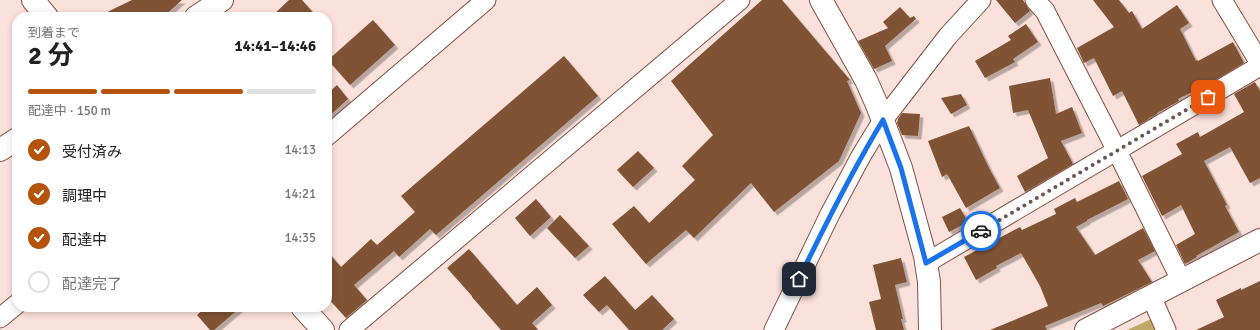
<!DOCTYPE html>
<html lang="ja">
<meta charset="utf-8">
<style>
body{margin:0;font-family:Signika,"Noto Sans JP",sans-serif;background:#f2f2f2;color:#202124;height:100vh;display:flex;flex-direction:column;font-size:15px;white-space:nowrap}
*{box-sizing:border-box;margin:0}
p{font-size:13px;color:#757577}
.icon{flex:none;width:22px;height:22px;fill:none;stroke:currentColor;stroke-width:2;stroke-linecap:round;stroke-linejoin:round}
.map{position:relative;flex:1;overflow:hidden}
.side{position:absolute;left:12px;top:12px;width:320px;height:300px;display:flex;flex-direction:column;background:#fff;border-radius:16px;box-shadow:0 2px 6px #0003}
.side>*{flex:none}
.pin{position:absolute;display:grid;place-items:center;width:34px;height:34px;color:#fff;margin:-17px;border-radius:8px;box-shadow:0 2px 6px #0006}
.courier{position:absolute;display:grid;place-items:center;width:40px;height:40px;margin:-20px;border:3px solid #1a73e8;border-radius:50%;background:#fff;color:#222;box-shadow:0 1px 5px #0007}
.headline em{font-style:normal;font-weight:700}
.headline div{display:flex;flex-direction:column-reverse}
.headline{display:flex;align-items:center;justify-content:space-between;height:68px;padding:0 16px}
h1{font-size:26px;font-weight:700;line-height:30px}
.bar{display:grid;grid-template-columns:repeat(4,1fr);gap:6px 4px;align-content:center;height:48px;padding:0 16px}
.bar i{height:5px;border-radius:3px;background:#e0e0e0}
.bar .current{background:#b45309}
.bar p{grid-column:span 4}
ol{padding:0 16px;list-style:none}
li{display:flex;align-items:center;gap:12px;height:44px}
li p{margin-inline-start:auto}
li .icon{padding:4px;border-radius:50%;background:#b45309;color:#fff;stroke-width:4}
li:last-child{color:#757577}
li i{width:22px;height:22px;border:2px solid #e0e0e0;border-radius:50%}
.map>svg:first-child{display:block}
.forest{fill:#bda968}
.building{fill:#805336;filter:url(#shadow)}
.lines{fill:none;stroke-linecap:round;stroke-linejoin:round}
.street-casing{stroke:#844f43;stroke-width:21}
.secondary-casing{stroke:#844f43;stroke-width:24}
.highway-casing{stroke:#844f43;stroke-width:24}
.street{stroke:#fff;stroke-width:19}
.secondary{stroke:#fff;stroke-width:22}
.highway{stroke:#fff;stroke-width:22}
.done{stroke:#6a5550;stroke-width:4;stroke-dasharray:0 7.2}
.route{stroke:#1a73e8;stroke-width:5}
</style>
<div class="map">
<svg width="1260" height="330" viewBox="0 0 1260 330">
<defs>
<filter id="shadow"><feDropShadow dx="3.5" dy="3.5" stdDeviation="0" flood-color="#0004"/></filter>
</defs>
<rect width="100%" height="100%" fill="#fae1db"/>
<path class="forest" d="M1160,315l7,15h-40z"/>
<path class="building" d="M132,0h50l-19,17h-66z
M289,0h13l15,17h-46z
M762,0h20l68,80 -3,1 14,32 -22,48 -65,51 -23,-29 -57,55 -8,-8 -40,34 -34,-40 22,-18 15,17 46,-43 -13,-14 31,-31 -42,-54z
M996,0h27l7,11 -15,12z
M1093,0h26l10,13 3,-2 10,18 35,-24 12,18 -9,6 16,32 1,-1 1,1 35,-19 11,21 -32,19 -34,17 1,2 -22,12v1l-18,11 -17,-34 -9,5 -19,-38 -10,5 -7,-15 37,-21z
M900,7l10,11 4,-2 2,3 -31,27 7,15 -18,8 -16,-28 30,-13 -5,-6z
M373,20l22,25 -45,40 -22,-25z
M1026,24l12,18 -25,17 2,3 -30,16 -10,-17 36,-21 -3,-4z
M564,56l34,40 -162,139 -6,-6 -31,28 -5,-6 -40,34 13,15 -21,18 -19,-21v-46l14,16 30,-28 6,6 38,-33 -14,-16z
M1050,78l6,36 16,-7 10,26 -21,8 12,23 -48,28 -8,-16 31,-18 -20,-48 -15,3 -4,-27z
M1255,82l5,9v87l-10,5 -20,-36 -26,14 23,44 -2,1 14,26 -43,24 1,1 -12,7 -9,-19 19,-11 -14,-29 -19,11 -20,-40 40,-22 -6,-10 22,-12 2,5 44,-25 -10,-18z
M337,85l11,14 -21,19v-24z
M961,94l6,11 -16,9 -10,-16z
M902,113l18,1 -2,22 -16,-1 -5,-12 1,-4z
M969,126l20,42 11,20 -34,20 -19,-34 -5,3 -14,-36z
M638,151l16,17 -21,19 -16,-17z
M1119,181l9,18 -41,21v1l-11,6 19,28 48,-27 12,23 -17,9 14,22 -49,24 -2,-3 -56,23 2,4h-57l58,-24 -8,-20 -19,-33 -25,13 1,2 -21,12 -12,-23 56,-30 2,3 34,-16 -2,-5 21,-11 2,4z
M536,199l15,18 -21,19 -15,-18z
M960,208l8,14 -19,10 -7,-15z
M560,215l29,31 -14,12 -28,-30z
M469,249l48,56 20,-18 15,18 -20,18 6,7h-37l-29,-33v-1l-25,-28z
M901,258l6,24 -12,3 8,34h-2l3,11h-28l-7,-28 12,-3 -8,-34z
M605,276l30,34 17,-15 22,24 -12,11h-33l-22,-25 -8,7 -16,-17z
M1260,281v49h-64l28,-13 -8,-17 25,-12v2z
M206,307h35l-27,23h-4l-13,-15z"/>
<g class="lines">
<defs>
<path id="street" d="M1035,0l10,11 72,140 64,129
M1222,0l38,63
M327,136l159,-136
M926,263l334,-197
M1151,296l15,34
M0,318l17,-14
M349,330l391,-330
M774,330l56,-116 31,-58 22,-36 65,-84 33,-36"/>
<path id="secondary" d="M33,0l14,17
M821,0l45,80 11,25 24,63 24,88 4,26 1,48
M302,307l21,23
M1086,330l174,-90"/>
<path id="highway" d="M196,17l26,-17
M0,150l17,-11"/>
</defs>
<use href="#street" class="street-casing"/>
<use href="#secondary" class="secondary-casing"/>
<use href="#highway" class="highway-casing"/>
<use href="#street" class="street"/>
<use href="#secondary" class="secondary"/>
<use href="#highway" class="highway"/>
</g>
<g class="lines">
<path class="done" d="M981,231l227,-134"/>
<path class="route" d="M799,279c26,-54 53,-108 84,-159l18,48 25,95 55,-32"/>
</g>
</svg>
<div class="pin" style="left:1208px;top:97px;background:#ea580c"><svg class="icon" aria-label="bag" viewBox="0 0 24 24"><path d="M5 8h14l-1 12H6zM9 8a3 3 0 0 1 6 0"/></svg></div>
<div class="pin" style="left:799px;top:279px;background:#1f2937"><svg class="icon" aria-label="home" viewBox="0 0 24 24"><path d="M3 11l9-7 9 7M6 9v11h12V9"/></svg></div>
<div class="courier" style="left:981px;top:231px"><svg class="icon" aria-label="car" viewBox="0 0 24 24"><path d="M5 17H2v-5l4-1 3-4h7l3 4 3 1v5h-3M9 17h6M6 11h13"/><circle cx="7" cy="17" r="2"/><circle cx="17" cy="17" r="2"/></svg></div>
<section class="side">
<div class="headline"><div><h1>2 分</h1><p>到着まで</p></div><em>14:41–14:46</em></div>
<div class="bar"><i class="current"></i><i class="current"></i><i class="current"></i><i></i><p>配達中 · 150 m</p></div>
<ol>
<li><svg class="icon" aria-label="check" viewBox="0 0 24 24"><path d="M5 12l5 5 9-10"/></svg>受付済み<p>14:13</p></li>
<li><svg class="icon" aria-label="check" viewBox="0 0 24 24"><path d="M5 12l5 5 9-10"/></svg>調理中<p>14:21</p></li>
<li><svg class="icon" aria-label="check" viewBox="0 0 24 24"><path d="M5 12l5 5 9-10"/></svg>配達中<p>14:35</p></li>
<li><i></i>配達完了</li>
</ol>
</section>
</div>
